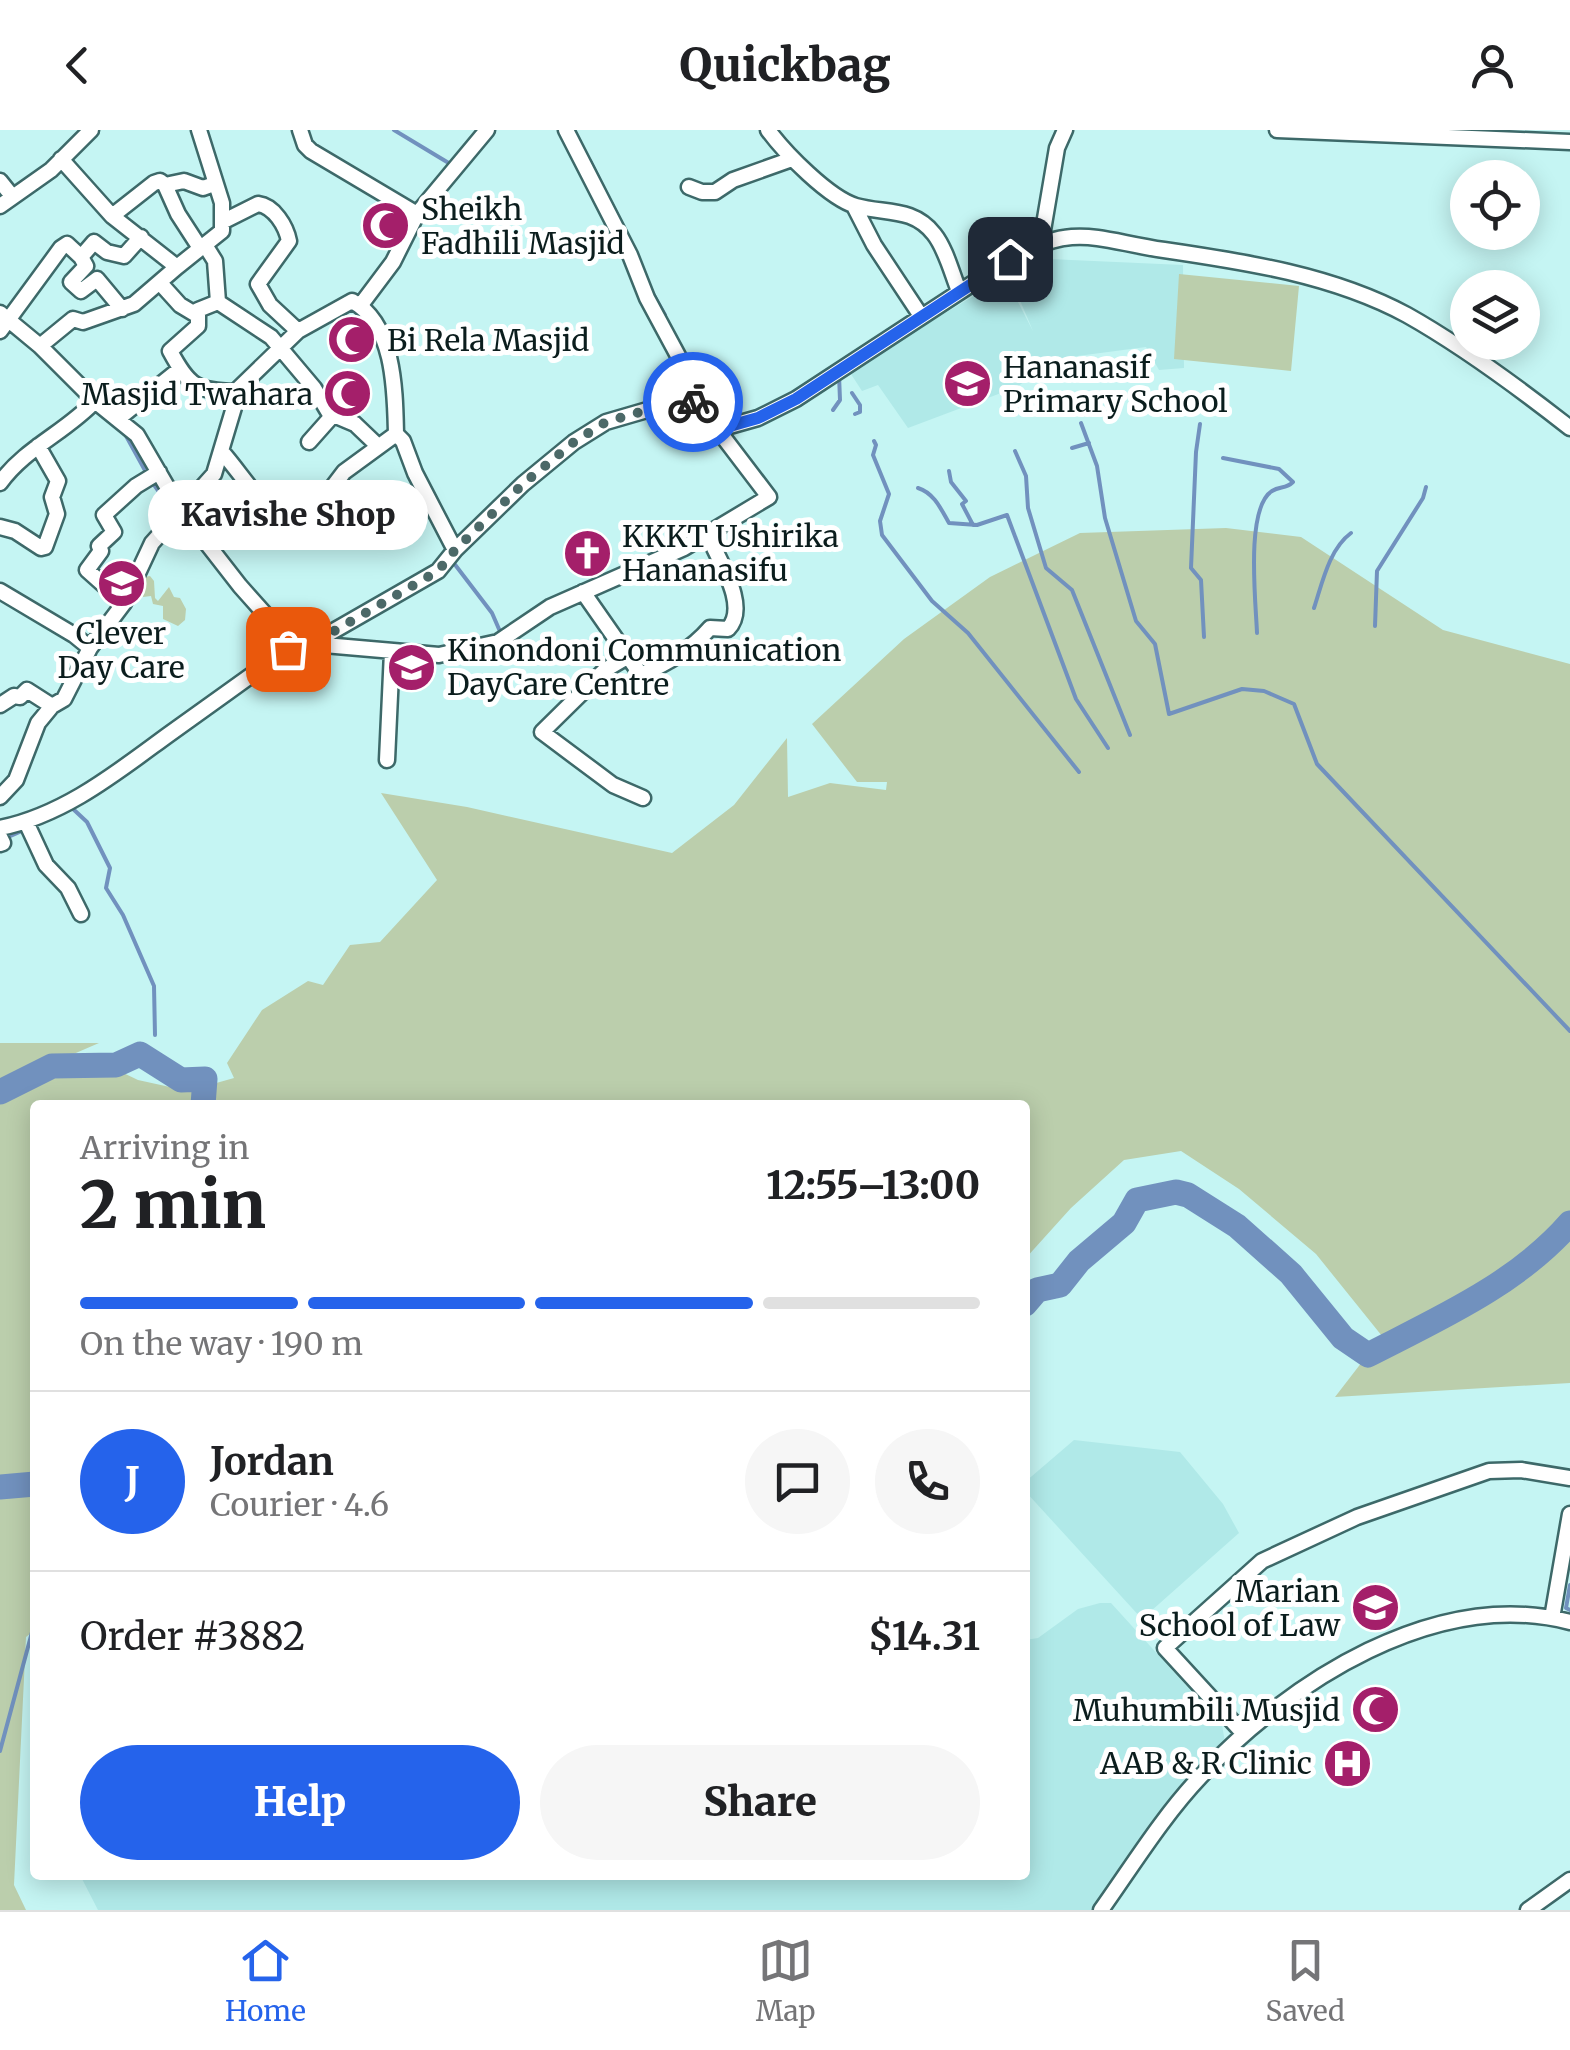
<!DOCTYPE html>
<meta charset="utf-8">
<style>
body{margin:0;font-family:Merriweather,serif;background:#f6f6f6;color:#202124;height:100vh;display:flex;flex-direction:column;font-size:38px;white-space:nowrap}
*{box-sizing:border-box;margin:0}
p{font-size:32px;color:#757577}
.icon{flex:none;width:55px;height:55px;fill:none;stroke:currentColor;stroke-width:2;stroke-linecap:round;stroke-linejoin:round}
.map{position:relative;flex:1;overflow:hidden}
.sheet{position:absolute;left:30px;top:970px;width:1000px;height:780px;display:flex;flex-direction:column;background:#fff;border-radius:10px;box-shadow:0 5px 25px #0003}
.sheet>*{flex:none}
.controls{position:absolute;left:1450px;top:30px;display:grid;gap:20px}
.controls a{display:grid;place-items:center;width:90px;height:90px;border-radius:50%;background:#fff;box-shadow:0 5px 25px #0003;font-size:50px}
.pin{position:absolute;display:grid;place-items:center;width:85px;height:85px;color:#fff;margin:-42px;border-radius:20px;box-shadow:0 5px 15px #0006}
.courier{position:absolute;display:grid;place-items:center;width:100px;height:100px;margin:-50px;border:8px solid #2563eb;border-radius:50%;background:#fff;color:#222;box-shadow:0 2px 12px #0007}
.bubble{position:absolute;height:70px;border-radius:35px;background:#fff;box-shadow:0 5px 25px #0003;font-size:32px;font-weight:800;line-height:70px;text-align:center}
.headline em{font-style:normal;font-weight:800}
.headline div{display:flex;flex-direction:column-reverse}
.headline{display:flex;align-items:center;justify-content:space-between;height:170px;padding:0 50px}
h1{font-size:65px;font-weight:800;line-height:75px}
.bar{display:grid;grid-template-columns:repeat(4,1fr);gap:15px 10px;align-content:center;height:120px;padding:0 50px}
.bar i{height:12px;border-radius:8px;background:#e0e0e0}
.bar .on{background:#2563eb}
.bar p{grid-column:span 4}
.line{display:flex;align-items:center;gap:25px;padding:0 50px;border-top:2px solid #e0e0e0}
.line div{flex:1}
.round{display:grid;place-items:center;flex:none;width:105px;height:105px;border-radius:52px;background:#f6f6f6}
.button{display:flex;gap:20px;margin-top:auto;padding:20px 50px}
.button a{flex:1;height:115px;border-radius:60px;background:#2563eb;color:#fff;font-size:40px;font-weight:800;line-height:115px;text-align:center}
.button a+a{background:#f6f6f6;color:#202124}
header{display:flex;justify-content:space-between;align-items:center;height:130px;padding:0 50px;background:#fff;font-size:45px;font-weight:800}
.tabs{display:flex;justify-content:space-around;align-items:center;height:140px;border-top:2px solid #e0e0e0;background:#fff;font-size:28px;color:#757577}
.tabs a{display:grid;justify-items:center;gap:5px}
.tabs .on{color:#2563eb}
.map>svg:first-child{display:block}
.built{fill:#b0e9e8}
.green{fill:#bbceac}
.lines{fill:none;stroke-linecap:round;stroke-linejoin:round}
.stream{stroke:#7191be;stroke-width:4}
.river{stroke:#7191be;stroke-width:25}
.street-casing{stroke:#3d6969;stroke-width:19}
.street{stroke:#fff;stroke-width:14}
.done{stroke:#4c6968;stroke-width:10;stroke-dasharray:0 18}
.route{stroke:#2563eb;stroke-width:12}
.labels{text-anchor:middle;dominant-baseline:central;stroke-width:10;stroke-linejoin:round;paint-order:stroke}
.poi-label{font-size:30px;fill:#0b1d1d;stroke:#fff;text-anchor:start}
</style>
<header><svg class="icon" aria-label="back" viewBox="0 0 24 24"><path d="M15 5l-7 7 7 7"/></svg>Quickbag<svg class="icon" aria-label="person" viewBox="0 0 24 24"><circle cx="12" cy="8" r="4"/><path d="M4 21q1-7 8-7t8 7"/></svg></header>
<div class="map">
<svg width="1570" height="1780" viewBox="0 0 1570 1780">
<rect width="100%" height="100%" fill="#c5f5f3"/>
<path class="built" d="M1049,129l134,6 1,103 -25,2 -13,-23 -99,13 1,4 -31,23 -109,41 -30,-43 -16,6 -13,-20 156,-94 28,54 -23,-54z
M1074,1310l106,12 43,52 16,29 -97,86 -117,-128v-9z
M1100,1473h11l111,122 4,23 -43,40 -33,37 -55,85h-997l-18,-35h945v-235l13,-2 40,-29z"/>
<path class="green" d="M1179,144l120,12 -8,85 -117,-12z
M1226,398l75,9 142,93 127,34v719l-235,14 47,-61 -66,-82 -77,-65 -58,-38 -57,9 -53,48 -46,51v-154h-990v525l-9,7 -12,248 12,25h-26v-867h99l-37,16 28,-2 48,23 50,11 46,-13 -7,-15 35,-53 46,-29 15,4 27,-40 30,-3 57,-62 -56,-87 86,14 205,46 62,-48 53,-67 1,59 42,-14 56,7 1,-8h-30l-45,-58 92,-85 86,-62 90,-44z
M150,446l4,5 1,17 3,3 11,-14 5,10 6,1 6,11 -1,11 -7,6 -15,-7v-13l-10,-2 -2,-8 -8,1 -7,-10 8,-10z"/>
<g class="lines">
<path class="stream" d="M394,0l58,35
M590,31l38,76
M652,162l13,23
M852,263l8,12v7l-5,2
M833,280l7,-10 -1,-25
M1081,293l16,43 8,52 31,103 19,23 14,70 73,-25 22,2 30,13 23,60 253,267
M1200,294l-4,28 -5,116 10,12 3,57
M125,304l22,40
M874,311l2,4 -3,10 16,39 -9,27 2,14 50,66 36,32 111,139
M1072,318l17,-5
M1015,321l11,25 2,32 18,60 26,22 58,145
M1223,328l56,11 14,13c-7,7 -13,4 -21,9 -27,17 -16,113 -15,142
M949,341l2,11 15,19 -4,3 11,21
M152,352l20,28
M918,358c16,5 23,21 31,35l28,2 30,-10 69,184 32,49
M189,402l44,55
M453,432l39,51 10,23
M1314,478c8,-24 15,-59 37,-75
M1375,496l2,-55 46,-73 3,-11
M259,547l53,-29
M72,678l15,14 23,46 -4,20 17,27 31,71 1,49
M6,708l18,-8
M1570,1455l-4,23 4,2
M0,1621l35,-130"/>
<path class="river" d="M0,962l52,-26 64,-1 24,-11 41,26 24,-1 -2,26
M1025,1174l12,-14 23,-5 19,-24 45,-38 13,-23 39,-8 12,3 49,31 54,48 52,64 25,17c70,-36 149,-71 202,-132
M0,1357l35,-3"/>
<defs>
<path id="street" d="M300,0l5,15 6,6 106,63
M768,0c17,23 61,68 88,76 29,8 57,1 78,28 12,15 18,40 25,57
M1277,0l293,12
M61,29l51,57 65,51 45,-36v-28l-23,-73
M0,51l12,15
M165,55l13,29 22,34
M689,57l13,5h13l18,-12 59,-21
M0,76l51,-36 40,-40
M854,76l20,39 47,71
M112,86l42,-33 6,-2 5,4 19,-4 19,7 11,-4
M222,92l36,-18c16,2 28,22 31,37l-31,43 12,21 28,26
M1041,112l16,-94 8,-18
M205,115l10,16 3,41 53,35 43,51 15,25 26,11 22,21
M161,154l19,21 15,9
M218,172l-20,8v16l-28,25c19,35 26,40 65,41
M360,176l33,-44 24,-48 70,-84
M122,179l-25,-30 -16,12 -10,-9 15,-16 -5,-9 13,-15 13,10 17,4 17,-19
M0,183l40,33 55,55 42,34 43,74 60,77 50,56
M0,201l61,-83 6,-4 14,13
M40,216l33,-27 10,3 51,-18 43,-37
M119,288l61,-49
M719,299l39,-11 38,-19 214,-140c65,-37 86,-19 154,-9 82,12 169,25 243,65 57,32 112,73 163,113
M309,312l24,-27
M222,322c20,22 55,79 84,83l22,-42 16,-21 52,-38
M0,353c25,-35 66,-51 95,-82
M0,397l15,4 26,17 4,-1 12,-33 -5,-17 6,-16 -20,-35
M0,461l74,44 16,13
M583,462l58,83c26,-12 50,-25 69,-47l18,1c22,-23 -10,-69 -20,-94
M124,473l-37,-33 14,-19 -2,-5 15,-14 -10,-17 32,-29 23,-14
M311,509l12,-2 115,-66 17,-21 68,-66 51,-42 32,-20 55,-16 38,-5
M290,512l149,13 59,-13 52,-35 134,-59 85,-51 -67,-88 -19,-44 -36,-67 -17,-43 -64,-125
M627,527l-22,13 -63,62 71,53 30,13
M0,575l14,-9 6,1 7,-7 25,16
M387,630l5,-108
M0,667l16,-17 22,-57 14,-17 12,-7 26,-51 34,-45 28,-60 62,-69 21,-70v-12l63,-61 54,-30c43,23 43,91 44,133l7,7 12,32 40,77
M26,692l20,43 22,23 13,26
M0,698c64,-13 116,-55 168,-93 40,-29 80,-57 120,-86l2,-7
M0,707l3,6 -3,1
M1552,1488l18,-104
M1244,1604l-79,-86 97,-87 95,-44 132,-46 32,-1 49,8
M1101,1780c32,-45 62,-94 100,-134 88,-94 235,-189 369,-154
M1528,1780l42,-30"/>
</defs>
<use href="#street" class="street-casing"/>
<use href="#street" class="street"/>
</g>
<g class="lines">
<path class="done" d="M288,519l2,-7 34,-5 114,-66 17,-21 68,-66 51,-42 32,-20 55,-16 32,-4"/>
<path class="route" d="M693,272l5,-1 21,28 39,-11 38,-19 214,-140"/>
</g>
<defs>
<symbol id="mosque-disc" viewBox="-11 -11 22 22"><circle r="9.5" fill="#a41f6a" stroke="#fff"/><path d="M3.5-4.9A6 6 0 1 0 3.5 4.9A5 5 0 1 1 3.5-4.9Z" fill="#fff"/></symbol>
<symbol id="school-disc" viewBox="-11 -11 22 22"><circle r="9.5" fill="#a41f6a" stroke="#fff"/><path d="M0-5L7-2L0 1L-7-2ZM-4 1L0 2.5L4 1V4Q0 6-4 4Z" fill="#fff"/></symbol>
<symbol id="church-disc" viewBox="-11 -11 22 22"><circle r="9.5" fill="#a41f6a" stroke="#fff"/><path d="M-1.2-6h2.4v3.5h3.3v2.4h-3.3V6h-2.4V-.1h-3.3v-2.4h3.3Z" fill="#fff"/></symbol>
<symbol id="university-disc" viewBox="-11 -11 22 22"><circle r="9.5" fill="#a41f6a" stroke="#fff"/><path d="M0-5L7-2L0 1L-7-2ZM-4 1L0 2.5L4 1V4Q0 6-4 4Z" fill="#fff"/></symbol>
<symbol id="hospital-disc" viewBox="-11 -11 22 22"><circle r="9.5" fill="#a41f6a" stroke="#fff"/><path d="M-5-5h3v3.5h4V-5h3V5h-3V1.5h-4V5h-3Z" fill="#fff"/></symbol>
</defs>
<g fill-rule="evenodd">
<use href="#mosque-disc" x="358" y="68" width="55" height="55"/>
<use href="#mosque-disc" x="324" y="182" width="55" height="55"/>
<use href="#school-disc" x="940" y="226" width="55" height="55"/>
<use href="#mosque-disc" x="320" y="236" width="55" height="55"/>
<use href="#church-disc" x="560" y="396" width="55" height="55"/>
<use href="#school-disc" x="94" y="426" width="55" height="55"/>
<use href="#school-disc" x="384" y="510" width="55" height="55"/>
<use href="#university-disc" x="1348" y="1450" width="55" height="55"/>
<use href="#mosque-disc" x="1348" y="1552" width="55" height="55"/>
<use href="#hospital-disc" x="1320" y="1606" width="55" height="55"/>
</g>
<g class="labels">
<g class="poi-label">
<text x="421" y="79">Sheikh<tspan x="421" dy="34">Fadhili Masjid</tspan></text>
<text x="387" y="210">Bi Rela Masjid</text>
<text x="1003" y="237">Hananasif<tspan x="1003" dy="34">Primary School</tspan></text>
<text x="313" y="264" text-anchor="end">Masjid Twahara</text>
<text x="622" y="406">KKKT Ushirika<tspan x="622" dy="34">Hananasifu</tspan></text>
<text x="121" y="503" text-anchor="middle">Clever<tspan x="121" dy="34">Day Care</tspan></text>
<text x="447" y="520">Kinondoni Communication<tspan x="447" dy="34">DayCare Centre</tspan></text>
<text x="1340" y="1461" text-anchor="end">Marian<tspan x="1340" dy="34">School of Law</tspan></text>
<text x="1340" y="1580" text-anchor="end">Muhumbili Musjid</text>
<text x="1312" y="1633" text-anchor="end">AAB &amp; R Clinic</text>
</g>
</g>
</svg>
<div class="controls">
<a><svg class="icon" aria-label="locate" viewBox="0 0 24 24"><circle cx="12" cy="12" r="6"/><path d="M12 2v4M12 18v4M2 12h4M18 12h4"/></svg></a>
<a><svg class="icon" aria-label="layers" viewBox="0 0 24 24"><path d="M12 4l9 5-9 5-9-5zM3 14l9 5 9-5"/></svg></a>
</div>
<div class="pin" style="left:288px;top:519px;background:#ea580c"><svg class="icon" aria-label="bag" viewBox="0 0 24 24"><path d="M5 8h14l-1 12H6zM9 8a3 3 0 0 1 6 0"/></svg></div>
<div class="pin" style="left:1010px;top:129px;background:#1f2937"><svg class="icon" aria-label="home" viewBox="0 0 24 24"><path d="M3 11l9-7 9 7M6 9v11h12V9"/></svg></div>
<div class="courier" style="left:693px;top:272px"><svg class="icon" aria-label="bike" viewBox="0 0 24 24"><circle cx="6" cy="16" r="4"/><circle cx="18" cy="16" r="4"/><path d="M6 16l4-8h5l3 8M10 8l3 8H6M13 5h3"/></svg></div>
<div class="bubble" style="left:148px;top:350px;width:280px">Kavishe Shop</div>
<section class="sheet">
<div class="headline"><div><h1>2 min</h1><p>Arriving in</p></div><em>12:55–13:00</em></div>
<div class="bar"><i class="on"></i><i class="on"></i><i class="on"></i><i></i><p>On the way · 190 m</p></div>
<div class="line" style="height:180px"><b class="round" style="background:#2563eb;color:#fff">J</b><div><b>Jordan</b><p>Courier · 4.6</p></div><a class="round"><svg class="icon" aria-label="chat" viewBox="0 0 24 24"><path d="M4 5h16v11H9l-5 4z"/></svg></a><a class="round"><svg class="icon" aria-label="phone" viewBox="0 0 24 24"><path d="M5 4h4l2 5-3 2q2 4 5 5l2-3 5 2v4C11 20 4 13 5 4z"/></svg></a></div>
<div class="line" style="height:130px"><div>Order #3882</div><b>$14.31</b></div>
<div class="button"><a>Help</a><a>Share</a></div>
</section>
</div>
<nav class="tabs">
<a class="on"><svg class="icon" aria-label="home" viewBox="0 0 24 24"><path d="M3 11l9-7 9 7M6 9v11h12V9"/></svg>Home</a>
<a><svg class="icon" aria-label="map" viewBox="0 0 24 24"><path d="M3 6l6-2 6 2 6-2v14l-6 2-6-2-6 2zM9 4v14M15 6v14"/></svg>Map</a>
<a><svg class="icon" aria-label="saved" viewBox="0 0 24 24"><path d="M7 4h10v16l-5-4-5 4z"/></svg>Saved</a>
</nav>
